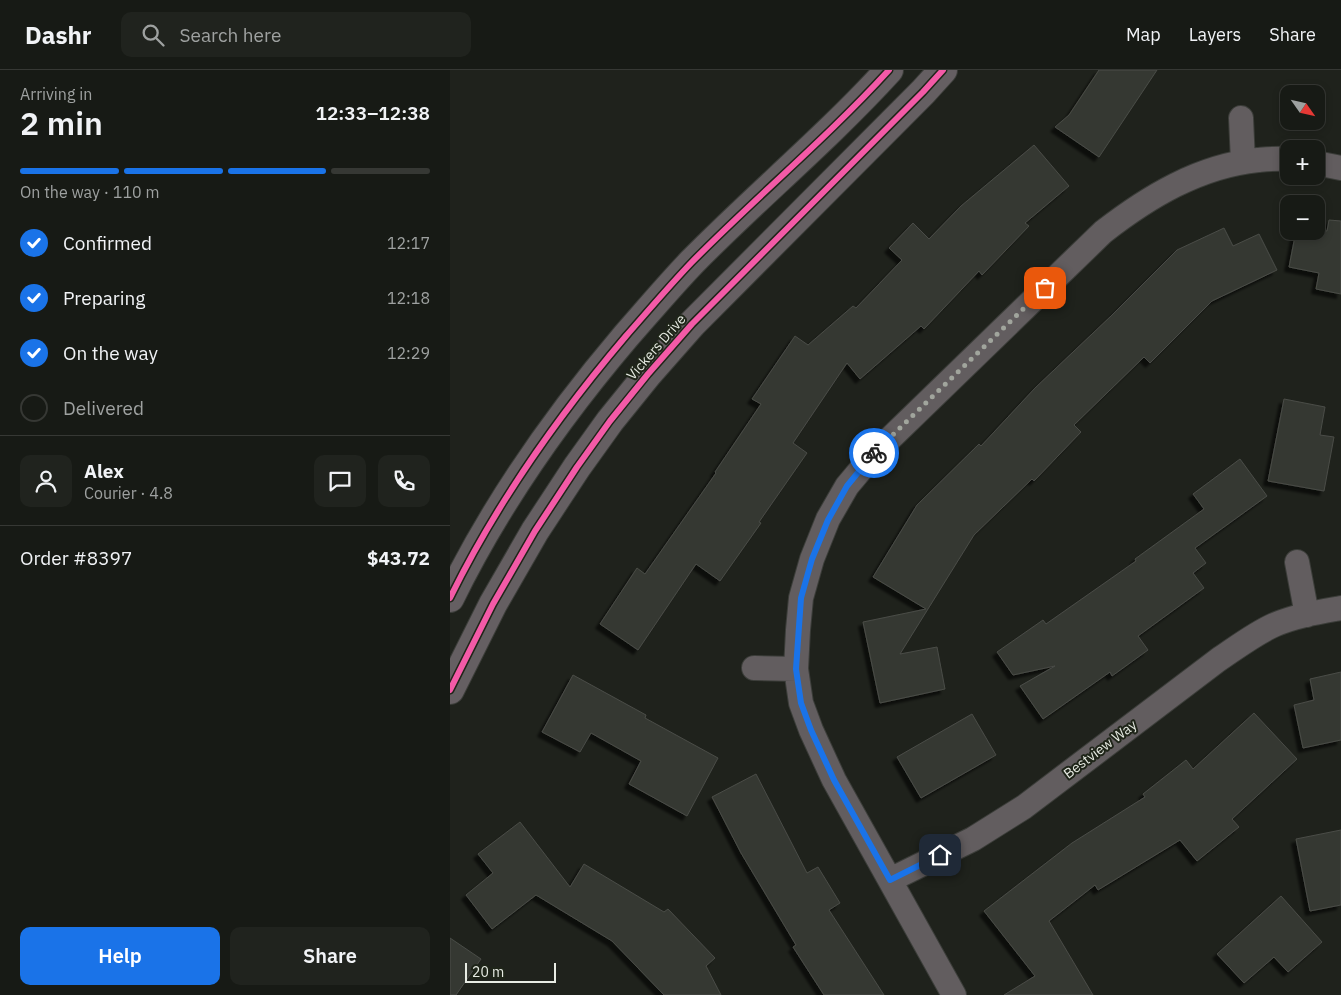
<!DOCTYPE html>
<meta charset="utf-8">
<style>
body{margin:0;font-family:"IBM Plex Sans",sans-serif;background:#20231e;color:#f1f3f6;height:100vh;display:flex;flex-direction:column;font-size:19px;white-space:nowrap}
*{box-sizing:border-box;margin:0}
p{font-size:16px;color:#9ea1a0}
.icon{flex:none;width:28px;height:28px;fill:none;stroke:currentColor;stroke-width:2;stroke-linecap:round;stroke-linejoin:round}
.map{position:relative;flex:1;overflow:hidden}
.drawer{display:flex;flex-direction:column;background:#171a15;width:450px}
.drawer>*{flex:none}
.needle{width:32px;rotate:124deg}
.controls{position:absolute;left:830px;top:15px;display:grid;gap:10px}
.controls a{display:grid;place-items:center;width:45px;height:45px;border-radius:10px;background:#171a15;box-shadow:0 2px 8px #0003,0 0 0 1px #363834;font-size:25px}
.scale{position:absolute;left:15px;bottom:12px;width:91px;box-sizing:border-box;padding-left:5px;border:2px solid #e7ebe3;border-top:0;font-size:14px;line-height:18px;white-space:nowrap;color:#e7ebe3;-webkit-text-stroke:4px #1f2519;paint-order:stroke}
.pin{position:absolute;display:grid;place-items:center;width:42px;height:42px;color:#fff;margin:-21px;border-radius:10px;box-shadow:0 2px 8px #0006}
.courier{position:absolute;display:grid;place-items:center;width:50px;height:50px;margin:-25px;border:4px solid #1a73e8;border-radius:50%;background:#fff;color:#222;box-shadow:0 1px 6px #0007}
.overview em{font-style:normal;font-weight:600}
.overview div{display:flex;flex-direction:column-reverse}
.overview{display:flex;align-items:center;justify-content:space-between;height:85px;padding:0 20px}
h1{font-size:32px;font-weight:600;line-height:38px}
.bar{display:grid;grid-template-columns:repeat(4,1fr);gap:8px 5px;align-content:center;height:60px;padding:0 20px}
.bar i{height:6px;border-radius:4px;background:#363834}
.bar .on{background:#1a73e8}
.bar p{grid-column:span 4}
.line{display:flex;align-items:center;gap:12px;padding:0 20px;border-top:1px solid #363834}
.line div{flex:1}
.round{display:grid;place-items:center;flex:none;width:52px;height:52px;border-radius:10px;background:#20231e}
ol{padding:0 20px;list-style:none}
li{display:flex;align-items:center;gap:15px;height:55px}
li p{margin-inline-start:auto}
li .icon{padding:5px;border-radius:50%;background:#1a73e8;color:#fff;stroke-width:4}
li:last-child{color:#9ea1a0}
li i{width:28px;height:28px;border:2px solid #363834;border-radius:50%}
.button{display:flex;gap:10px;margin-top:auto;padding:10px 20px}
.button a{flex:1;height:58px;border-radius:10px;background:#1a73e8;color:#fff;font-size:20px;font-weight:600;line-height:58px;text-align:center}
.button a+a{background:#20231e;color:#f1f3f6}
header{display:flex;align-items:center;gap:30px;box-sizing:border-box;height:70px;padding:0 25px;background:#171a15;border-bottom:1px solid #363834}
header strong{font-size:24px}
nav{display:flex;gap:28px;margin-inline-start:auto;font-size:18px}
.search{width:350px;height:45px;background:#20231e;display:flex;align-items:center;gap:12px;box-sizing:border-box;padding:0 18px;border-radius:10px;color:#9ea1a0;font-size:19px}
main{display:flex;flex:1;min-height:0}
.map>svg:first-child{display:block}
.building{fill:#363933;stroke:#4a4c47;filter:url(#shadow)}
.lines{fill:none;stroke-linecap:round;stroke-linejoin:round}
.street-casing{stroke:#3b3d39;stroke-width:26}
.secondary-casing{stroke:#3b3d39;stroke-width:30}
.street{stroke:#625d5f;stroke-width:24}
.secondary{stroke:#655f62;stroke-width:28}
.cycleway-casing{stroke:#1f2519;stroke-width:9}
.cycleway{stroke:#f35aa7;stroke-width:6}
.done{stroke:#a1a59d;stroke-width:5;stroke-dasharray:0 9}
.route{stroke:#1a73e8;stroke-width:6}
.labels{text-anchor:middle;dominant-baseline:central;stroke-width:4;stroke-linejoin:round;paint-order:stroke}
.street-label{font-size:14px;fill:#e7ebe3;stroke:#1f2519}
</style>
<header>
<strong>Dashr</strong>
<div class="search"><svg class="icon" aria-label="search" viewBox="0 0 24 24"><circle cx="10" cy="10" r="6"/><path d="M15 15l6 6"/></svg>Search here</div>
<nav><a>Map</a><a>Layers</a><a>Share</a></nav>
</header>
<main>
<section class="drawer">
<div class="overview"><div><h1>2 min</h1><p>Arriving in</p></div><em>12:33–12:38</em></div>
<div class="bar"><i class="on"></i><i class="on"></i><i class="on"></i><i></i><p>On the way · 110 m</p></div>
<ol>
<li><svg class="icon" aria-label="check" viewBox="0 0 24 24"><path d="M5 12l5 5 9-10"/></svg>Confirmed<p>12:17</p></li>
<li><svg class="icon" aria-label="check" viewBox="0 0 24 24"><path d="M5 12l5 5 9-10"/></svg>Preparing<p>12:18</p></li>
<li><svg class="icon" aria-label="check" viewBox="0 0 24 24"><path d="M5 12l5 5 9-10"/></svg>On the way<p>12:29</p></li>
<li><i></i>Delivered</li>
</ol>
<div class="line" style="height:90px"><a class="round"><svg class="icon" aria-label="person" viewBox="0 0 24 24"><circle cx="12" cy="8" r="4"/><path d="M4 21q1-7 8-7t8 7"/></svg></a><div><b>Alex</b><p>Courier · 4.8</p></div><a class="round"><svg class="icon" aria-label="chat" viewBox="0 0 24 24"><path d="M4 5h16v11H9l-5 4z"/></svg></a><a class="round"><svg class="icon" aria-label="phone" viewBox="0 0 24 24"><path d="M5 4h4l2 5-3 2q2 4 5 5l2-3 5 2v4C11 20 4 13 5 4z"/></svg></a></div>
<div class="line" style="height:65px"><div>Order #8397</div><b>$43.72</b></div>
<div class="button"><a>Help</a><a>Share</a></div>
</section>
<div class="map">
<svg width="891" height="925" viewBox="0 0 891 925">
<defs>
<filter id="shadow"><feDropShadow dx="-4.5" dy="4.5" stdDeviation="1" flood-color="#0009"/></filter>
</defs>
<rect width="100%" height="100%" fill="#1f221c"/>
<path class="building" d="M649,0h58l-58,87 -44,-30 14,-12z
M584,75l35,41 -44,37 4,3 -47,49 -3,-4 -55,58 -3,-3 -61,53 -13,-16 -54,80 14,10 -48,69 2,1 -41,58 -24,-17 -58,86 -38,-26 37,-56 8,6 71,-101 -1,-1 46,-68 -9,-5 43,-63 13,9 45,-39 3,2 46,-48 -13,-12 24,-25 16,16 32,-33z
M879,150l12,1v73l-25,-5 3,-16 -30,-6 7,-36h20v-2l11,2z
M774,158l9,18 26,-12 18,36 -65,31 -62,62 -6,-6 -70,68 7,7 -47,49 -2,-2 -58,56 -74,119 37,-7 8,42 -65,14 -17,-81 63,-13 -53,-32 44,-72 62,-61 2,2 54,-58 76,-72 66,-66z
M834,329l41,8 -5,28 14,2 -10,54 -56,-10z
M790,389l27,37 -72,52 11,15 -13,10 11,15 -66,48 10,14 -36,26 -2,-4 -67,47 -23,-33 35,-20 -42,9 -16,-23 46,-32 3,4 90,-63 -1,-2 69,-50 -11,-15z
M891,602v68l-38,8 -9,-43 20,-5 -4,-21z
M123,605l73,40 -1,3 73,40 -31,58 -58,-32 12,-23 -50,-28 -11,19 -38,-20z
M804,643l43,46 -65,60 7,8 -42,34 -17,-21 -82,50 -3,-5 -46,36 44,74h-89l31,-19 -51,-65 88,-68 73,-46 -2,-3 43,-34 7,9z
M522,644l24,41 -75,43 -24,-41z
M306,704l51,99 11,-6 22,36 -11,7 55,85h-60l-31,-48 3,-2 -55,-92 -29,-56z
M70,752l50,65 14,-23 80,48 4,-3 47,49 -9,8 15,29h-57l-52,-54 -76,-46 -44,34 -26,-34 27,-22 -15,-19z
M891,760v75l-31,6 -14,-72z
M831,826l41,46 -34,30 -14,-15 -30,26 -27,-29z
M0,868l31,21 -25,36h-6z"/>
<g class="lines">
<defs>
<path id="street" d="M791,48l2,44
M866,93l25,5
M847,492l10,53
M304,598l42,1
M440,810l83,-41 51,-32 194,-147c18,-12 36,-26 56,-35 20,-9 45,-13 67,-17
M504,925l-120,-215 -23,-50 -10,-27 -5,-34 2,-39 3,-32 11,-39 16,-40 19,-33 26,-31 230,-223c45,-35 96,-66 155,-72 11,-1 20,-2 31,-1"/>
<path id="secondary" d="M0,528c47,-96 108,-182 176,-262 22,-25 43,-50 66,-74 64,-65 135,-124 197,-192
M0,620l43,-86 42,-73 42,-64 33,-46 38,-47 44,-50 231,-232 20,-22"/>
</defs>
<use href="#street" class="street-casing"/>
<use href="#secondary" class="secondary-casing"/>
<use href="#street" class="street"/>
<use href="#secondary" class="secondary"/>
<defs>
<path id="cycleway" d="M0,528c47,-96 108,-182 176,-262 22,-25 43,-50 66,-74 64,-65 135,-124 197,-192
M0,620l43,-86 42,-73 42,-64 33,-46 38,-47 44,-50 231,-232 20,-22"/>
</defs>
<use href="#cycleway" class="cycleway-casing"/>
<use href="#cycleway" class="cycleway"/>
</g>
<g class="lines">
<path class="done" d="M424,383l171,-165"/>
<path class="route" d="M424,383l-27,33 -19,34 -16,39 -11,39 -5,71 5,34 10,27 23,50 56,100 50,-25"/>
</g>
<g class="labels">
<g class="street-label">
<text transform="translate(206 277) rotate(-49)">Vickers Drive</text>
<text transform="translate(650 679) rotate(-37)">Bestview Way</text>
</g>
</g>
</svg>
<div class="controls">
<a><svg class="needle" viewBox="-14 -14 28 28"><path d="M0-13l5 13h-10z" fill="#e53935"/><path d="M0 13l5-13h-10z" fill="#9ea1a0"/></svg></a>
<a>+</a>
<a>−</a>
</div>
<div class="scale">20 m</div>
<div class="pin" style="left:595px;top:218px;background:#ea580c"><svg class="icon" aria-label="bag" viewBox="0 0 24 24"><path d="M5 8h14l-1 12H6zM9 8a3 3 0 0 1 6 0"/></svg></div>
<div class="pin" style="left:490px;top:785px;background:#1f2937"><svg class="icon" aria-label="home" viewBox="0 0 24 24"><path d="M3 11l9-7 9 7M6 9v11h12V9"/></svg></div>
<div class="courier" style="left:424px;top:383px"><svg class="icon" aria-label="bike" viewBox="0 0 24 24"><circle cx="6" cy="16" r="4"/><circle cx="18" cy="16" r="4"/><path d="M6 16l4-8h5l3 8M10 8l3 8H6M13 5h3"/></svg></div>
</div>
</main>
